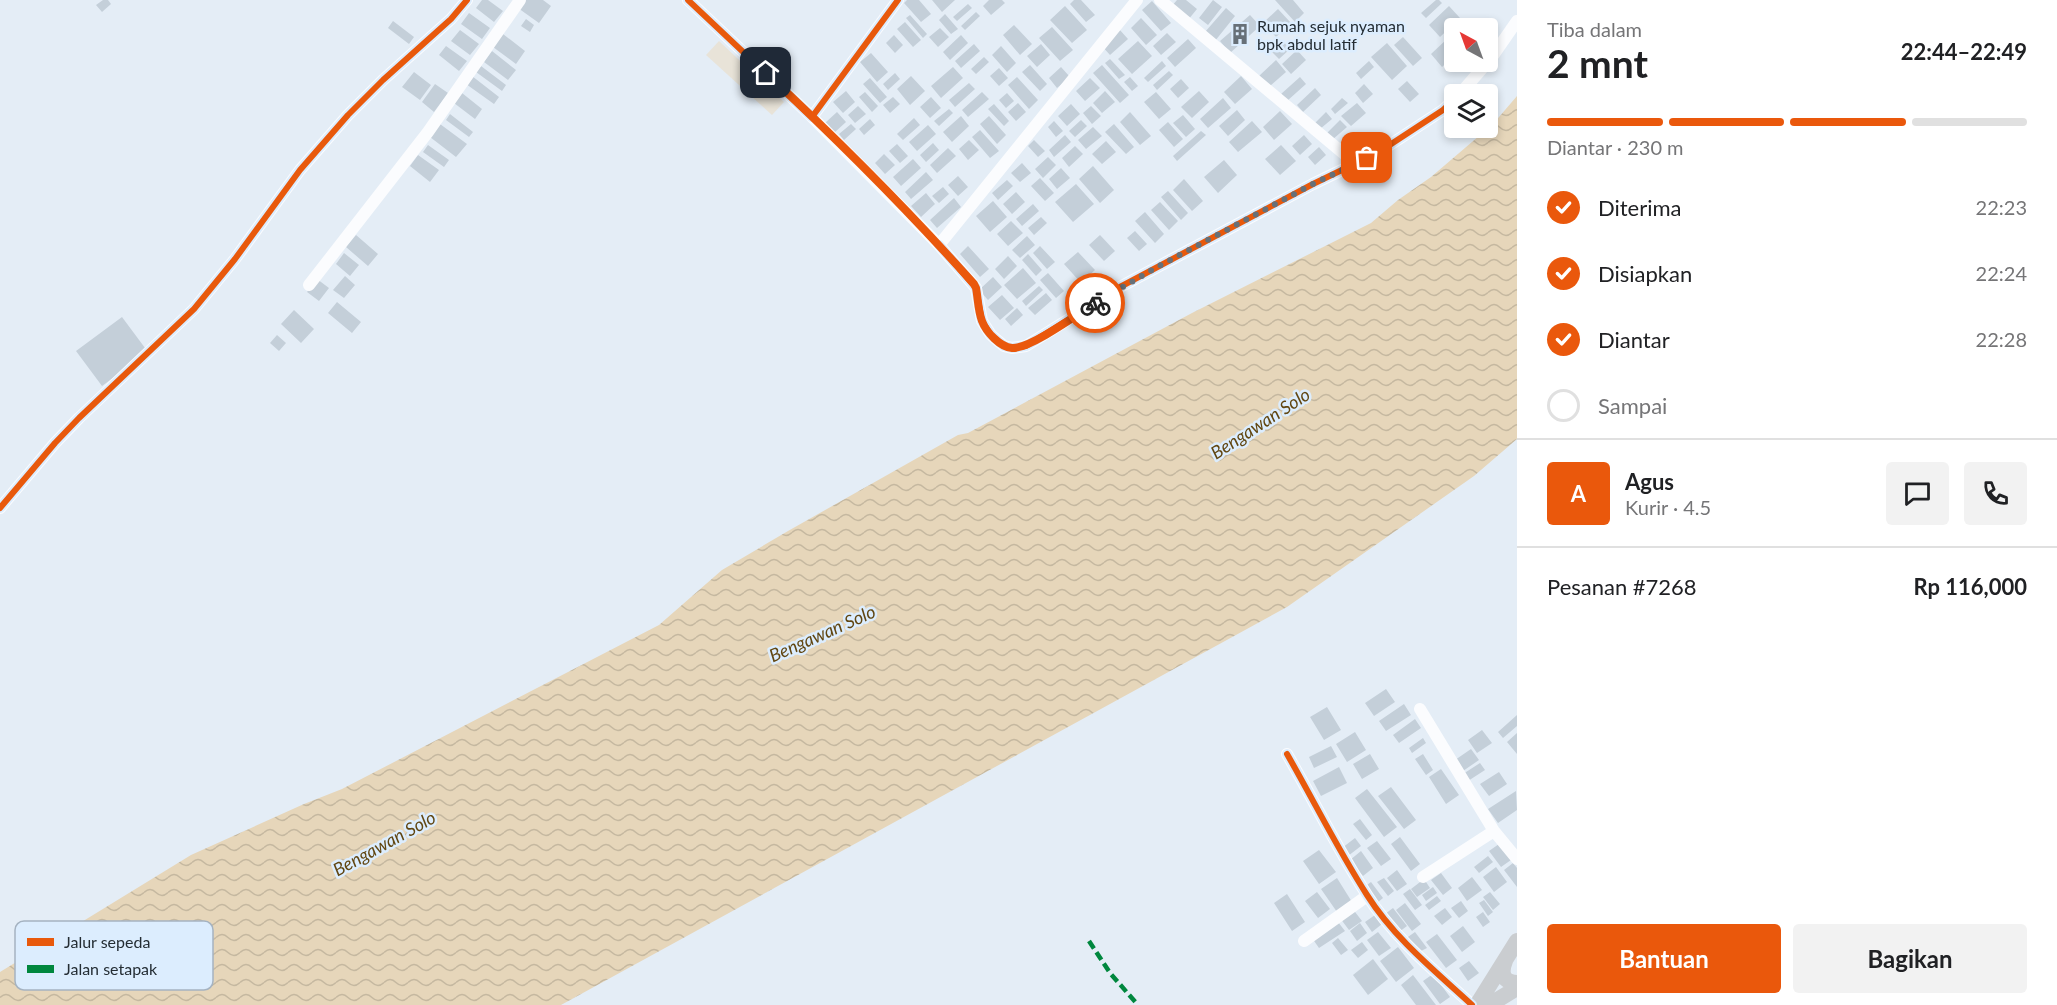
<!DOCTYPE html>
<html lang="id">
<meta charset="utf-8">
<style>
body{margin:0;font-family:Lato,sans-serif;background:#f2f2f2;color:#202124;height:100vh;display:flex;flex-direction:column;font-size:22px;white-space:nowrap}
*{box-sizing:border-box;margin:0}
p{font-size:20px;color:#757577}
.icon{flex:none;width:33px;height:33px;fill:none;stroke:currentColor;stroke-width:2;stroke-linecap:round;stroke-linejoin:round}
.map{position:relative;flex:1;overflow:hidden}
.drawer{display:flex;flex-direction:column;background:#fff;width:540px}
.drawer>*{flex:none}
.needle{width:39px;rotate:319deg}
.tools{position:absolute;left:1444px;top:18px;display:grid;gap:12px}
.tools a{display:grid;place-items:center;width:54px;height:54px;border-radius:6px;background:#fff;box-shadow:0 3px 9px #0003;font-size:30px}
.pin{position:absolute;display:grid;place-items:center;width:51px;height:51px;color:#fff;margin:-26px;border-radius:12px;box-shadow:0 3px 9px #0006}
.courier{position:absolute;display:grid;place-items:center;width:60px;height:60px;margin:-30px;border:4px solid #ea580c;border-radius:50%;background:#fff;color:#222;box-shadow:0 2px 8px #0007}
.head em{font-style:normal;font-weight:700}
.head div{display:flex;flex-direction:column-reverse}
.head{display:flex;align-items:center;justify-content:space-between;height:102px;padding:0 30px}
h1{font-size:39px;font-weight:700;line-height:45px}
.bar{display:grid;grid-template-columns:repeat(4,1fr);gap:9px 6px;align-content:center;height:72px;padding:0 30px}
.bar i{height:8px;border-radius:4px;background:#e0e0e0}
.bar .selected{background:#ea580c}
.bar p{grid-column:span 4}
.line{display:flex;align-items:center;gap:15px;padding:0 30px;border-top:2px solid #e0e0e0}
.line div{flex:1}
.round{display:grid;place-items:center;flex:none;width:63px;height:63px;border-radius:6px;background:#f2f2f2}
ol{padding:0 30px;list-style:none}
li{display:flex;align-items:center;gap:18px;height:66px}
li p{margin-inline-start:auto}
li .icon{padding:6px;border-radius:50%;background:#ea580c;color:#fff;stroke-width:4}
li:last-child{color:#757577}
li i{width:33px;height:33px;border:3px solid #e0e0e0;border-radius:50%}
.action{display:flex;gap:12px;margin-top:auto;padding:12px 30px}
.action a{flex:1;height:69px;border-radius:6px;background:#ea580c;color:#fff;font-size:24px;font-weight:700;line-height:69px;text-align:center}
.action a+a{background:#f2f2f2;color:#202124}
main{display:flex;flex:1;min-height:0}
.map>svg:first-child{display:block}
.pitch{fill:#e8e3d8}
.water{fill:url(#water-waves)}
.building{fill:#c4cfd9}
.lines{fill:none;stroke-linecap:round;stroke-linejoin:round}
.street{stroke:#fbfcfe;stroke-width:12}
.secondary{stroke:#cacdd0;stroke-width:16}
.quiet{stroke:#00873e;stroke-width:4.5;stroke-dasharray:9 4.5;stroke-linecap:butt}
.cycleway-casing{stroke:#dcedfe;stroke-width:10}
.cycleway{stroke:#e8590c;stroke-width:6}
.done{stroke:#677078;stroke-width:6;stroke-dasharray:0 10.8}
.route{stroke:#ea580c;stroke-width:8}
.labels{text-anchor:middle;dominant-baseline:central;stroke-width:5;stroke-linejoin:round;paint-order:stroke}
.poi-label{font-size:16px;fill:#242d34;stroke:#dcedfe;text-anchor:start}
.water-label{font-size:18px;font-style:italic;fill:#614611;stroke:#dcedfe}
.key{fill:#dcedfe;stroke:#a5b3c1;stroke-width:1.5}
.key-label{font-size:16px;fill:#242d34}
</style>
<main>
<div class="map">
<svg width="1517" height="1005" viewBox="0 0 1517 1005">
<defs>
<pattern id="water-waves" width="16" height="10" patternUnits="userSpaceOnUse" patternTransform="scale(1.5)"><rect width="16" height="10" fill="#e6d6ba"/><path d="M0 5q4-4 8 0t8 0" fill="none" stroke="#c5b8a0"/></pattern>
</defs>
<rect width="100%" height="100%" fill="#e4edf6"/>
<path class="pitch" d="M719,41l65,61 -12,13 -66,-60z"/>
<path class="water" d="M1517,96v343l-43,37 -187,131 -726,398h-561v-33l191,-117 113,-51 38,-15 317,-164 63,-55 66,-39 170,-96 10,-2 224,-120 179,-90 27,-23 33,-23 62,-53z"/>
<path class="building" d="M103,0h5l3,4 -9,8 -6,-7z
M482,0h6l15,11 -9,11 -18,-14z
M523,0h20l8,6 -12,17 -21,-15z
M907,0h12l12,14 -10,8 -17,-19z
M932,0h23l-13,12z
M989,0h13l3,3 -14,12 -8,-9z
M1074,0h7l14,15 -9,7 -16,-18z
M1177,0h9l11,9 -9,11 -17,-13z
M1213,0l9,7 -14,18 -9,-7z
M1275,0h18l11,13 -9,9z
M1436,0h3l3,3 -16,15 -5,-5z
M1152,1l19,22 -10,8 -19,-21z
M968,4l4,4 -15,13 -4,-4z
M1065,6l22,24 -15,13 -22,-23z
M1449,6l11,12 -20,19 -11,-12z
M1226,8l9,8 -20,25 -10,-9z
M1278,9l13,14 -15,14 -13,-14z
M976,12l4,4 -15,14 -4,-4z
M469,13l21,15 -8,11 -21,-15z
M945,14l13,15 -7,5 -12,-14z
M910,15l17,19 -4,4 -17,-20z
M1250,15l10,11 -30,27 -10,-12z
M1141,18l16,17 -11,10 -15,-17z
M526,19l8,6 -4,7 -9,-6z
M393,21l21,16 -5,7 -21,-16z
M905,22l16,18 -8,7 -16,-18z
M1014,25l18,19 -12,11 -17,-20z
M1052,27l21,23 -13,11 -21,-23z
M940,28l9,9 -11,10 -9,-10z
M1119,29l9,10 -18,16 -9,-10z
M460,30l19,14 -9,11 -19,-14z
M1167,33l9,9 -15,13 -8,-9z
M503,34l22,17 -9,13 -23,-17z
M894,35l9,10 -8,8 -9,-10z
M961,35l7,8 -18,17 -7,-8z
M1403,37l19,21 -9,8 -19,-21z
M1188,39l8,9 -21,19 -8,-9z
M1447,39l8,9v7l-13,12 -11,-13z
M1138,41l14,15 -20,18 -14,-15z
M1283,41l7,8 -11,10 -8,-8z
M1387,43l20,23 -15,14 -21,-23z
M974,44l6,7 -19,17 -6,-7z
M1041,44l9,11 -13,12 -10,-11z
M446,46l21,15 -8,10 -20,-16z
M1001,46l15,17 -9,9 -15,-17z
M1297,50l9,10 -15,14 -9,-10z
M492,51l24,19 -8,10 -24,-18z
M871,53l17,19 -11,10 -17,-20z
M984,57l5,5 -13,12 -5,-5z
M1110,59l15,16 -6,4 -14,-16z
M1276,60l10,12 -17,15 -10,-11z
M1162,61l4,5 -18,16 -4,-4z
M1369,61l5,6 -13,12 -5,-6z
M1030,65l17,19 -7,7 -18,-19z
M1102,65l27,30 -9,8 -27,-30z
M481,66l25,19 -4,6 -26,-19z
M953,67l10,11 -22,20 -10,-12z
M1061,67l9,10 -13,11 -8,-10z
M999,68l9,10 -9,8 -9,-10z
M1169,71l4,4 -16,15 -4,-5z
M414,72l17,13 -11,15 -18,-13z
M895,73l5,6 -12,11 -5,-6z
M472,76l27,21 -5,7 -28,-20z
M911,76l14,15 -15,14 -13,-16z
M1241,76l11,13 -17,15 -11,-12z
M1017,77l21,23 -9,9 -21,-24z
M1130,77l8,9 -6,5 -8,-9z
M1300,77l6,7 -19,17 -6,-7z
M870,78l17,19 -7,6 -17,-19z
M1090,78l10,10 -15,13 -9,-10z
M1181,79l8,9 -11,10 -8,-9z
M1407,81l12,13 -9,8 -12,-13z
M969,83l6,6 -20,18 -6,-7z
M435,84l13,9 -14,19 -12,-10z
M1364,84l9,10 -10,9 -8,-10z
M1315,88l6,7 -18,17 -6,-7z
M846,91l9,11 -12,11 -10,-11z
M1105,91l10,11 -13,11 -9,-10z
M1199,91l10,11 -17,16 -11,-11z
M865,92l13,14 -6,6 -13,-15z
M982,92l7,7 -21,18 -6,-7z
M1156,92l15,17 -12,10 -15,-17z
M462,93l20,16 -7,10 -21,-16z
M1007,93l7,8 -8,7 -7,-8z
M893,97l7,7 -10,9 -7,-8z
M931,97l10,11 -11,10 -10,-11z
M1223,98l8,10 -23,20 -8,-9z
M1342,98l6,5 -13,11 -4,-5z
M1018,103l8,9 -10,9 -8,-9z
M1357,103l9,10 -15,13 -10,-10z
M994,104l15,17 -5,5 -16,-17z
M1071,104l9,10 -13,12 -9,-10z
M858,106l8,8 -11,9 -7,-8z
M1091,106l10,10 -9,8 -9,-11z
M949,109l4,4 -14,13 -5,-5z
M1237,110l8,10 -17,16 -9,-10z
M1280,111l12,13 -18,16 -11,-13z
M837,112l9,10 -12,11 -9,-10z
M1130,112l21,24 -11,9 -20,-23z
M1326,112l6,7 -12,10 -5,-6z
M450,114l23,18 -4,5 -23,-17z
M1183,115l12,14 -9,8 -13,-14z
M961,116l8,10 -17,16 -9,-10z
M989,116l17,19 -9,9 -17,-20z
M914,118l6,7 -17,15 -6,-6z
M870,119l5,6 -11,10 -5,-6z
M1081,120l6,6 -12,11 -6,-6z
M1340,120l7,7 -15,13 -6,-6z
M1054,121l9,10 -7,6 -8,-10z
M1252,121l10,11 -24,20 -9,-10z
M1168,122l15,17 -9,8 -15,-17z
M440,124l27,20 -11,13 -26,-20z
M851,124l5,5 -12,11 -5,-6z
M1114,124l20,23 -8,7 -21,-22z
M928,125l8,9 -19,17 -8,-9z
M1093,127l9,9 -16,13 -8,-9z
M980,130l19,21 -9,7 -18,-21z
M1201,131l5,4 -29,26 -4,-5z
M1065,135l6,7 -17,15 -5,-7z
M1304,135l8,9 -12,11 -8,-9z
M969,140l10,10 -11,10 -9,-11z
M1034,140l11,11 -7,6 -10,-11z
M1106,141l10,11 -14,12 -10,-10z
M933,143l6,7 -13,12 -6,-7z
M897,144l11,12 -8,7 -11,-12z
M428,145l21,15 -5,7 -21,-15z
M1281,145l15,16 -16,14 -15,-16z
M1075,146l8,8 -14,13 -7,-9z
M1319,147l7,8 -11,10 -7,-8z
M948,148l8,8 -19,17 -7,-8z
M884,154l11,11 -10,9 -10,-11z
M418,155l21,15 -9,12 -20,-16z
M1048,157l8,8 -13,13 -8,-9z
M913,159l8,9 -20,18 -8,-9z
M1224,160l13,15 -19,18 -14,-16z
M1022,163l9,10 -11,9 -9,-9z
M1093,166l21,24 -14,13 -21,-24z
M1061,168l9,10 -13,11 -8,-10z
M926,172l7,8 -22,19 -6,-7z
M958,176l10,11 -10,9 -10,-11z
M1040,178l14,15 -9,8 -14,-15z
M1184,179l19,22 -11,10 -19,-21z
M1007,180l6,6 -15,14 -6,-7z
M1076,184l18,20 -21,18 -18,-20z
M943,187l6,7 -10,9 -7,-7z
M1168,191l20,22 -7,7 -20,-23z
M1016,192l9,10 -13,12 -9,-10z
M926,193l9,11 -14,13 -10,-11z
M954,198l7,9 -24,21 -7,-8z
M993,201l14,16 -17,15 -14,-16z
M1160,202l18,19 -9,9 -18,-20z
M1033,204l6,7 -17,15 -6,-7z
M1145,212l19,22 -9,9 -20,-22z
M1041,217l6,6 -13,12 -6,-7z
M1011,221l12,12 -15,13 -11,-12z
M1135,231l12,13 -8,7 -12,-13z
M356,235l22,19 -10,12 -22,-19z
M1100,235l15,16 -11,10 -15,-16z
M1027,236l8,9 -15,13 -8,-8z
M968,246l21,23 -9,8 -20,-23z
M1040,246l15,16 -8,7 -14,-16z
M1078,252l17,18 -14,13 -17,-19z
M344,253l15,12 -9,11 -14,-12z
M1028,254l14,16 -6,6 -14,-16z
M1008,256l9,10 -13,13 -9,-10z
M1023,268l13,15 -19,16 -13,-14z
M1048,273l16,18 -8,7 -16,-18z
M345,276l10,9 -11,13 -11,-8z
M993,277l9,10 -14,13 -9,-10z
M317,279l12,9 -10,13 -12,-9z
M1039,286l4,4 -17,16 -4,-5z
M1046,293l6,7 -17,15 -7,-7z
M1002,295l12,13 -14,12 -12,-13z
M337,302l24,20 -9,11 -24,-20z
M1017,308l6,7 -12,11 -6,-7z
M294,310l20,19 -13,14 -20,-19z
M122,317l26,35 -46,34 -26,-35z
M277,335l9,8 -7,8 -9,-8z
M1386,689l9,13 -21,14 -9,-13z
M1404,704l7,11 -25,16 -7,-10z
M1327,707l14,23 -17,10 -14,-23z
M1517,715v11l-14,12 -5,-6z
M1415,719l6,9 -22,15 -6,-8z
M1482,730l10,13 -15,10 -9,-13z
M1355,732l11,18 -19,12 -11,-18z
M1517,733v21l-10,-12z
M1423,738l3,5 -14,10 -3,-5z
M1331,746l6,11 -23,11 -5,-11z
M1471,749l8,11 -16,11 -8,-11z
M1370,754l9,15 -17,10 -9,-15z
M1423,754l10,16 -7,5 -11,-16z
M1480,763l5,7 -17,11 -5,-7z
M1339,767l8,16 -26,13 -8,-15z
M1441,769l18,26 -13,9 -17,-27z
M1499,772l8,12 -18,12 -9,-12z
M1391,787l25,33 -12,9 -26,-33z
M1367,789l30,38 -13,10 -29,-39z
M1516,791l1,19 -19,13 -10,-14z
M1360,819l12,16 -6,5 -13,-16z
M1400,837l20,27 -9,7 -20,-27z
M1355,838l6,8 -13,10 -6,-8z
M1377,841l14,18 -10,7 -14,-18z
M1499,844l12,16 -10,7 -12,-16z
M1319,850l17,22 -17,12 -16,-23z
M1361,851l12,17 -10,8 -13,-16z
M1488,856l5,6 -14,11 -5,-6z
M1513,863l4,5v19l-13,-17z
M1496,867l11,15 -13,10 -11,-15z
M1397,870l10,14 -10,7 -10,-13z
M1441,873l11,15 -9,7 -12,-15z
M1472,877l10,13 -15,11 -9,-13z
M1337,878l15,24 -15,10 -16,-23z
M1384,878l10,13 -6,5 -11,-14z
M1424,879l6,9 -13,9 -6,-8z
M1371,882l12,16 -6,5 -13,-16z
M1433,887l4,6 -11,8 -4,-6z
M1410,889l12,16 -7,5 -12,-16z
M1317,892l13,17 -12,9 -13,-17z
M1490,892l10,12 -7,6 -10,-13z
M1287,894l18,28 -13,9 -18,-28z
M1437,896l4,5 -12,9 -4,-5z
M1484,900l9,12 -5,4 -9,-13z
M1461,901l7,10 -9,7 -8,-10z
M1405,903l16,21 -9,7 -16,-21z
M1352,908l10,13 -13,9 -9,-12z
M1393,908l14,18 -8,6 -14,-18z
M1445,908l7,9 -10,8 -8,-9z
M1483,912l7,10 -7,5 -7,-10z
M1375,915l7,9 -10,8 -7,-10z
M1338,922l7,9 -26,17 -7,-10z
M1360,923l7,10 -10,8 -7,-10z
M1463,926l12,16 -13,10 -12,-16z
M1378,932l13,16 -12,8 -12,-16z
M1415,932l12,16 -8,4 -14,-13z
M1437,934l20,26 -11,8 -20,-26z
M1338,938l10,12 -7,5 -9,-12z
M1362,942l6,8 -10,8 -7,-8z
M1398,947l16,21 -18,14 -16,-21z
M1373,959l15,20 -20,16 -15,-20z
M1469,961l10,12 -11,8 -9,-13z
M1433,974l17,23 -10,7 -17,-23z
M1413,975l23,30h-20l-15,-20z"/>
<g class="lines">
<path class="street" d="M688,0l124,117 86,-117
M1160,0l196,164
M1460,94l32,-37 25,-36
M812,117l127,128 198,-245
M939,245l37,43 6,33 9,14 13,11 8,2 14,-2 94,-59 193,-103 66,-32 64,-42 12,-11
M309,285l119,-153 92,-132
M0,508l55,-65 24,-25 115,-109 41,-50 65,-89 48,-55 35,-35 68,-61 16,-19
M1420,709l74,122 23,28
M1287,754c27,47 51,96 80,141 27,43 68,76 105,110
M1423,877l71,-46
M1304,941l63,-45"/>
<path class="secondary" d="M1505,961c-5,13 -2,21 12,22
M1477,1005l40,-64
M1489,1005l28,-17"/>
<path class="quiet" d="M1089,941l21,32 28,32"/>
<defs>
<path id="cycleway" d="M688,0l124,117 86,-117
M939,245l37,43 6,33 9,14 13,11 8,2 14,-2 94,-59 193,-103 66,-32 64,-42 12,-11
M0,508l55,-65 24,-25 115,-109 41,-50 65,-89 48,-55 35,-35 68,-61 16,-19
M1287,754c27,47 51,96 80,141 27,43 68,76 105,110"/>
</defs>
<use href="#cycleway" class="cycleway-casing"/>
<use href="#cycleway" class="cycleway"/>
</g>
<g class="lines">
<path class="done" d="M1095,303l64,-37 154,-82 54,-26"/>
<path class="route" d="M766,73c72,67 142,137 208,211l2,4c2,10 2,23 6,33 4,11 18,26 30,27 18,1 66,-34 83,-45"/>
</g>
<defs>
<symbol id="building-bare" viewBox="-9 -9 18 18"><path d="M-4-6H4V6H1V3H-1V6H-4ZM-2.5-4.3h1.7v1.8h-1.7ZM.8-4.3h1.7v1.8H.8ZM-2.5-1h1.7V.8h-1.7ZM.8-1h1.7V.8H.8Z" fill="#677078" stroke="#dcedfe" stroke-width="2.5" paint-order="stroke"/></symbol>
</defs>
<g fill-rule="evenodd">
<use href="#building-bare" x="1225" y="19" width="30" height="30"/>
</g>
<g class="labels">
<g class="poi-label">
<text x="1257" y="25">Rumah sejuk nyaman<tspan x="1257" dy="18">bpk abdul latif</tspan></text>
</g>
<g class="water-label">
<text transform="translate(1260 423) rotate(-33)">Bengawan Solo</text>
<text transform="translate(822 633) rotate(-24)">Bengawan Solo</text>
<text transform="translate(384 843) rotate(-29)">Bengawan Solo</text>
</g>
</g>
<rect x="15" y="921" width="198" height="69" rx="9" class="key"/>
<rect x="27" y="938" width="27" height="8" fill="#e8590c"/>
<rect x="27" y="965" width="27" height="8" fill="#00873e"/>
<g class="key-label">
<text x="64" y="948">Jalur sepeda</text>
<text x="64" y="975">Jalan setapak</text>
</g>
</svg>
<div class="tools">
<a><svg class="needle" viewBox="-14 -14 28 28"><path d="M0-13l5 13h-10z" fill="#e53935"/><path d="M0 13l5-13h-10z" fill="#757577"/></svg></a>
<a><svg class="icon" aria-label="layers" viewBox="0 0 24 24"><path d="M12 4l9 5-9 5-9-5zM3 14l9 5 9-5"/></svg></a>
</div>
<div class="pin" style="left:1367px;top:158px;background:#ea580c"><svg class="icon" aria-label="bag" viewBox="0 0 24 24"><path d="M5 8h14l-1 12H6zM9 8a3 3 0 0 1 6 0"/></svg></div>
<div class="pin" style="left:766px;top:73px;background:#1f2937"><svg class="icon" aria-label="home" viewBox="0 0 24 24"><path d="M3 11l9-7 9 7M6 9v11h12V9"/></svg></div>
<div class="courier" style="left:1095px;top:303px"><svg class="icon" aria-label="bike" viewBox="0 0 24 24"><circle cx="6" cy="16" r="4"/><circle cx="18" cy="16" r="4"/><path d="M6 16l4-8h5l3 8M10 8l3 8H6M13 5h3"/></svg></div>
</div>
<section class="drawer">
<div class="head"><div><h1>2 mnt</h1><p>Tiba dalam</p></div><em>22:44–22:49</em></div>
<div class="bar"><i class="selected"></i><i class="selected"></i><i class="selected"></i><i></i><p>Diantar · 230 m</p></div>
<ol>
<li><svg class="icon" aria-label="check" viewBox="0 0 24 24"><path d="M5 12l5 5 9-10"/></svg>Diterima<p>22:23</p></li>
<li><svg class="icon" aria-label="check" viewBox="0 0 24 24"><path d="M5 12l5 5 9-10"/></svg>Disiapkan<p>22:24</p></li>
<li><svg class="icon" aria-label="check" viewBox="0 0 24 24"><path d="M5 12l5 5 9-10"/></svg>Diantar<p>22:28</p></li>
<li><i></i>Sampai</li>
</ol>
<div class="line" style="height:108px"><b class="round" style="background:#ea580c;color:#fff">A</b><div><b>Agus</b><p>Kurir · 4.5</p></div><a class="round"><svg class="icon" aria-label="chat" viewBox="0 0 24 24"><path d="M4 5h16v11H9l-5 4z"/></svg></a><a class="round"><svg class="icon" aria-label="phone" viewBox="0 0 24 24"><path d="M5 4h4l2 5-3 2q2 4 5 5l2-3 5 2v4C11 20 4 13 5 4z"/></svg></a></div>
<div class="line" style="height:78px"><div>Pesanan #7268</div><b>Rp 116,000</b></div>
<div class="action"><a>Bantuan</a><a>Bagikan</a></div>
</section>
</main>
